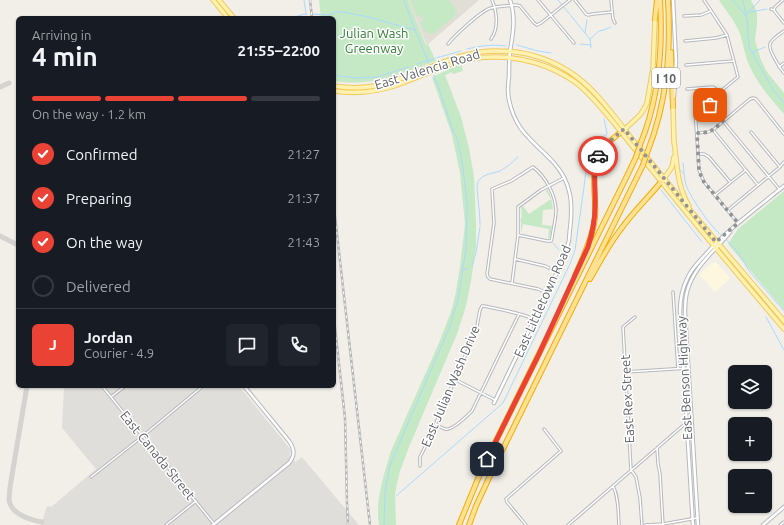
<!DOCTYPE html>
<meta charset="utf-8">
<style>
body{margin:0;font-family:Ubuntu,sans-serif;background:#20242c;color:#f1f3f6;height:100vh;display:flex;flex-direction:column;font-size:15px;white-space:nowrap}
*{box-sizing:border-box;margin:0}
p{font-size:13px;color:#9ea1a6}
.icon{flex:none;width:22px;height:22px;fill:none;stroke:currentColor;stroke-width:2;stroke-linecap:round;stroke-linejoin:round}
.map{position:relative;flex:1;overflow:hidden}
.side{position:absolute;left:16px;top:16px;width:320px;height:372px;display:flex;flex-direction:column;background:#171b24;border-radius:6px;box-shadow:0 1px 3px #0004}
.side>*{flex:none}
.fabs{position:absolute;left:728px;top:365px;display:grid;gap:8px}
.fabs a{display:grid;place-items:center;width:44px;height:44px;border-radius:6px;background:#171b24;box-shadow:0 1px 3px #0004;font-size:20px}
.pin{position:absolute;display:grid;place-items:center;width:34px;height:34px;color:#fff;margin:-17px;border-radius:8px;box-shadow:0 2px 6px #0006}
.courier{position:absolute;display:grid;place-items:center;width:40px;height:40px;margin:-20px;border:3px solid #ea4335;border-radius:50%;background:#fff;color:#222;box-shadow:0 1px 5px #0007}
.overview em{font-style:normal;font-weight:700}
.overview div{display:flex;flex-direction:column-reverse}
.overview{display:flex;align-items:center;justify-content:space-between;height:68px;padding:0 16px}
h1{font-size:26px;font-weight:700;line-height:30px}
.bar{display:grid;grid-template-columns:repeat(4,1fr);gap:6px 4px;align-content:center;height:48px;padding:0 16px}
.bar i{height:5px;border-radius:3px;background:#363941}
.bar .on{background:#ea4335}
.bar p{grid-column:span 4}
.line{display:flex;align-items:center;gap:10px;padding:0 16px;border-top:1px solid #363941}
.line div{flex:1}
.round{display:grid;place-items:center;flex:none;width:42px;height:42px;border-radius:6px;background:#20242c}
ol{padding:0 16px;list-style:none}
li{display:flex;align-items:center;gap:12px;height:44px}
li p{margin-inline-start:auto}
li .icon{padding:4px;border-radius:50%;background:#ea4335;color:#fff;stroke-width:4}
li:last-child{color:#9ea1a6}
li i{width:22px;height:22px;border:2px solid #363941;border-radius:50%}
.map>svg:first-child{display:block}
.commercial{fill:#fef7e0}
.industrial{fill:#e0deda}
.education{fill:#e1ded6}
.green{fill:#c5e8c5}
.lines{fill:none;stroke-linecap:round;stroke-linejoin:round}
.stream{stroke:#aadaff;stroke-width:1}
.taxiway{stroke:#d4d3d0;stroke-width:5}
.street-casing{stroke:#b5b8bc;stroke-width:3.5}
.secondary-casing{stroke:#b6babf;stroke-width:4.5}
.primary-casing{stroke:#f2c960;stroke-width:5.5}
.highway-casing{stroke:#f9ab00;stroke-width:6}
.street{stroke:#fff;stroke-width:1.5}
.secondary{stroke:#fff;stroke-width:2.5}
.primary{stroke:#fff2af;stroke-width:3.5}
.highway{stroke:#fde293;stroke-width:4}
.rail-casing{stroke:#b6b7b8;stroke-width:2.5}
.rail{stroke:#fff;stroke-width:1;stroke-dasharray:3;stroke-linecap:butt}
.highway-bridge-casing{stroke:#f9ab00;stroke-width:6;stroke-linecap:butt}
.highway-bridge{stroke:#fde293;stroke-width:4}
.done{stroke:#929495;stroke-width:4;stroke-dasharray:0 7.2}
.route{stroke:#ea4335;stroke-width:5}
.labels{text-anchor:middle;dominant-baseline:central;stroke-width:3;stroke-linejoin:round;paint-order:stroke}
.shield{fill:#fff;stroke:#8f9295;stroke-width:1}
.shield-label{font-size:12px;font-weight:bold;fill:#5f6368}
.park-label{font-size:13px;fill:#348238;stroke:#fff}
.street-label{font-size:13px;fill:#5f6368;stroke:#fff}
</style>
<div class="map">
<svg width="784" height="525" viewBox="0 0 784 525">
<rect width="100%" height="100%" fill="#f1efe8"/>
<path class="commercial" d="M714,262h2l14,16 -15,14 -16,-18z"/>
<path class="industrial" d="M64,386h175l52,64 -1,5 5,7 7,-5 57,68h-318l6,-19 4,1 45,-38 -34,-41z"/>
<path class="education" d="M408,0h71l-52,45z"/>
<path class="green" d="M319,0h89l18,45 2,-1 8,17c-36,13 -63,26 -102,20v-63h-13z
M410,0h39l8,10 -2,2v4l-22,18c-6,0 -11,-5 -12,-11l3,-4 -7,-4z
M719,0h32l6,12v12l-2,16 6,20 6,12 17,21v21c-12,-14 -25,-28 -33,-45 -6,-11 -7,-23 -11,-35 -4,-12 -14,-23 -21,-34z
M461,64l2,7 -10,3 -1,-2 -7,3 16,42 8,31 5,29 2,47v23l-5,34 -5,25 -9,28 -48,113 -9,24 -3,12 -2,12 1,30h-17c-4,-25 5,-50 12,-74l48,-108 12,-31 4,-15 5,-30 5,-43 -5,-51 -8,-38 -20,-58z
M710,89l4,1 1,4 -5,4 -4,1 -2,2h-5l-1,-11z
M547,190h1l3,7 2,12 -10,1 -1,15 10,1 -2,11 -2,2 1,-10 -26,-5 -2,9v-12h-1l2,-5 -1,-8 2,-2 6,8 22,-15 -5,-8z
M784,191v119l-56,-66 10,-15z"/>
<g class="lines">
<path class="stream" d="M304,0l2,13
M404,0l11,30 14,33
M558,0l32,39
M733,0l14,18 2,29 24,43 11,13
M743,0l3,15
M750,12l17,-3
M312,14l17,1 6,-3h9l24,5 47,13
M746,15l14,-15
M292,18l12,-4h3
M585,33l2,-13
M580,44l11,1
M517,45l21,6 13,2
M591,48l-1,-9 9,-8 5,-1 7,-3
M467,49c13,-3 25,-5 39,-3
M753,54v-2l12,-5
M436,58l25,-7
M423,62l10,-3
M417,64l4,-1
M334,75l22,3 21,-1 31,-10
M683,163c1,7 1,15 3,22 5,14 25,42 36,51
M680,170l4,4
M661,190l41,52
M480,225c0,-9 -1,-17 -2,-26 0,-4 -1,-8 -1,-12 0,-13 15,-13 23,-16 7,-4 13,-9 18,-14
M725,238l11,12 14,22 34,39
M553,243l6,7
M472,266l4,-13 4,-26
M462,270l5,-1
M766,317l18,33
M396,496l107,-93 67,-139 5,-14 9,-63 5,-42 17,-10 1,-2 -3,-14
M384,525l1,-32 5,-28 60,-139 8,-27 8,-50 1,-46 -4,-35 -5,-27 -5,-10 -13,-40 -6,-16"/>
<path class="taxiway" d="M0,87l9,-4
M0,236l18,9
M27,386l-17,101c0,4 -1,9 -1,13 2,14 21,20 33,22"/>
<defs>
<path id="street" d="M538,0l36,43
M575,0l11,14 2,1
M611,0l2,19 2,4
M704,0l23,35 11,42
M771,9l3,1 2,3 8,10
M774,10l1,-3 8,-7
M588,15l5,-1 19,-2
M684,16l17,-1 10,-4
M784,31c-3,2 -13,9 -14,13 -2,6 10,24 14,29
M491,39c8,-11 6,-27 1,-39
M685,41l31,-3 11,-3
M448,44c6,-8 34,-34 43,-36 8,-2 17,-2 25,-3l4,1 14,17 3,2 4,-2 29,-23
M686,65l48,-4
M779,67l5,-4
M687,89l26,-2 3,2 4,3
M753,98l3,1 28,35
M707,103h2l1,-3 28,-23
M709,103l1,3 13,15 57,69
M698,106l-3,3 4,61 5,12 34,41
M713,130l45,55
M751,132l29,35
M697,133l11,-1 5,-2 37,-31 3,-1
M698,154h6l5,3 21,25
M715,195l31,-25
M728,210l52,-43 4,-5
M518,235l29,6h4l1,-3c1,-9 4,-19 4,-28 -1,-16 -10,-33 -23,-43l-22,14 -19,8 2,34 -7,51 1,3 2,2 48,10 9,4
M515,259l30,7 4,2
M512,283l6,-48v-28l23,-17 23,-12
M673,292l5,77
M635,317l-12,10 8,143 5,7 4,21 2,27
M625,372l63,-4
M454,379l41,21
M102,386l112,138
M111,397l14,-11
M436,424c2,2 6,4 9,5 7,2 22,-13 27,-18l47,-97
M657,448l1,16 2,10 3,51
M420,466v-9l9,-18 43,-99 5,-14 3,-16 2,-4h2c17,4 34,6 50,13
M91,477l52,-41 60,-50
M613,486c6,11 5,27 6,39
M166,525l30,-24
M526,525l-19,-23 -1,-3 55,-48 -17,-22
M568,525l118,-102h6
M646,525l17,-1 34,-6
M780,525l4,-3"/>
<path id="secondary" d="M673,0l3,61 -2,36
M494,403l67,-139c2,-7 5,-13 7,-20 2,-5 1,-10 2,-15 3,-25 2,-46 -16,-66 -20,-22 -38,-30 -45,-63 -2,-8 -1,-16 0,-24 0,-8 0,-17 1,-25 3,-17 6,-34 0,-51
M213,525l76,-62c7,-8 5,-15 0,-22l-45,-55
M693,525l-13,-213c0,-12 2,-24 8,-35 4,-9 11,-15 17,-22 23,-26 52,-47 79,-69
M698,525l-13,-212c0,-7 0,-14 2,-21 6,-25 28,-41 43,-60
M763,525l21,-18"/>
<path id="primary" d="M213,0l15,18
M219,0l15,18
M334,86c18,3 36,2 54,-3 37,-11 70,-33 110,-32 28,0 56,9 79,26 18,14 31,31 45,49 11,15 24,30 36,45 41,51 84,100 126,150
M334,91c20,3 41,1 60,-5 32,-11 63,-29 98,-29 29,-1 59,8 83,25 15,11 27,27 39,41 14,18 28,35 42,52 41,52 85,103 128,154
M673,107l1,36
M624,130l16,-15 4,-6 3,-6 6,-35 2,-49
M674,141c3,23 3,45 15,65
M663,180l9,-13 2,-10"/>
<path id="highway" d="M655,19l2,-19
M671,52l2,55
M640,145c19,-46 23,-96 20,-145
M647,153c20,-50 24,-100 21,-153
M575,276c8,-19 17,-37 20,-58 2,-22 -7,-49 8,-69 5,-7 12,-12 18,-17
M590,279c10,-17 19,-35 31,-50 12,-17 27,-31 40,-47
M459,525l23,-56 145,-293 9,-19
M469,525l7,-19 19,-41 148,-300"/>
</defs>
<use href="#street" class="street-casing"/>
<use href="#secondary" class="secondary-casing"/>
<use href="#primary" class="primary-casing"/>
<use href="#highway" class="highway-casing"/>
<use href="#street" class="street"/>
<use href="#secondary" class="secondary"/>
<use href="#primary" class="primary"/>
<use href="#highway" class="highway"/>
<defs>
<path id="rail" d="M310,0l2,18
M334,208l36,317
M334,319l11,99 2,85 1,22"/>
</defs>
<use href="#rail" class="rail-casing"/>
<use href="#rail" class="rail"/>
<defs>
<path id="highway-bridge" d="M636,157l4,-12
M643,165l4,-12"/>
</defs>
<use href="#highway-bridge" class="highway-bridge-casing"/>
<use href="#highway-bridge" class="highway-bridge"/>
</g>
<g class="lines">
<path class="done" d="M598,156c6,-11 17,-19 26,-27l92,113 22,-19 -34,-41 -3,-6 -2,-6 -2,-37c14,0 16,-3 26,-12l-13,-16"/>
<path class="route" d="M487,459l52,-105 49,-107c4,-13 7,-26 7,-40 1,-17 -3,-35 3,-51"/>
</g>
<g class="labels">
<rect class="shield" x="652" y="68" width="28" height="20" rx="3"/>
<g class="shield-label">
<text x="666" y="78">I 10</text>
</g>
<g class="park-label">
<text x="374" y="33">Julian Wash<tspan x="374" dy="15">Greenway</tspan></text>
</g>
<g class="street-label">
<text transform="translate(427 69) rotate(-17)">East Valencia Road</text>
<text transform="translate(542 301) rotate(-66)">East Littletown Road</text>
<text transform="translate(684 378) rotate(-93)">East Benson Highway</text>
<text transform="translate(450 386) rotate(-67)">East Julian Wash Drive</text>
<text transform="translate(627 399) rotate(-93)">East Rex Street</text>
<text transform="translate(158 455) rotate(51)">East Canada Street</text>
</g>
</g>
</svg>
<div class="fabs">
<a><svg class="icon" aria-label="layers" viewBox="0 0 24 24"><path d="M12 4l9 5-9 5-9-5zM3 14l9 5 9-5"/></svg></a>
<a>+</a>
<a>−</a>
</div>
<div class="pin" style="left:710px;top:105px;background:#ea580c"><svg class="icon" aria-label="bag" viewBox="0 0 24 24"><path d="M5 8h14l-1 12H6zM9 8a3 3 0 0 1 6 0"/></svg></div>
<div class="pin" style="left:487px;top:459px;background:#1f2937"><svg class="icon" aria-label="home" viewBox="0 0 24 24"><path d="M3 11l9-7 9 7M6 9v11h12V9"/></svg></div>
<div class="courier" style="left:598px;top:156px"><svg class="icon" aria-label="car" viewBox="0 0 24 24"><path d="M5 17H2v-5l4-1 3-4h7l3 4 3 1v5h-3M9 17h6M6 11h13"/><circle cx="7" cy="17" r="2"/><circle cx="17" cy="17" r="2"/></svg></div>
<section class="side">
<div class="overview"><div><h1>4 min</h1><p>Arriving in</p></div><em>21:55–22:00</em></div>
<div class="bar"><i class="on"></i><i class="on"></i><i class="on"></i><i></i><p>On the way · 1.2 km</p></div>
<ol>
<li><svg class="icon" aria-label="check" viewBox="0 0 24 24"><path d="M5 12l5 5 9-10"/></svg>Confirmed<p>21:27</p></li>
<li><svg class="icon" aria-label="check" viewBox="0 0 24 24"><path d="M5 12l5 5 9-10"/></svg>Preparing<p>21:37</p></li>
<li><svg class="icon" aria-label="check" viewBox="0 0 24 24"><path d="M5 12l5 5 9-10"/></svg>On the way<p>21:43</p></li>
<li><i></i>Delivered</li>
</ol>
<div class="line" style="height:72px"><b class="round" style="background:#ea4335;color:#fff">J</b><div><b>Jordan</b><p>Courier · 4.9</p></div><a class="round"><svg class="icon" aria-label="chat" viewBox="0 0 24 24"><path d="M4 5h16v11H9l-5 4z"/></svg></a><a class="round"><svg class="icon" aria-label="phone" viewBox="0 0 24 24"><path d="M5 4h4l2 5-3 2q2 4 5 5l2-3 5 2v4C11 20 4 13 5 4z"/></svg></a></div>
</section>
</div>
